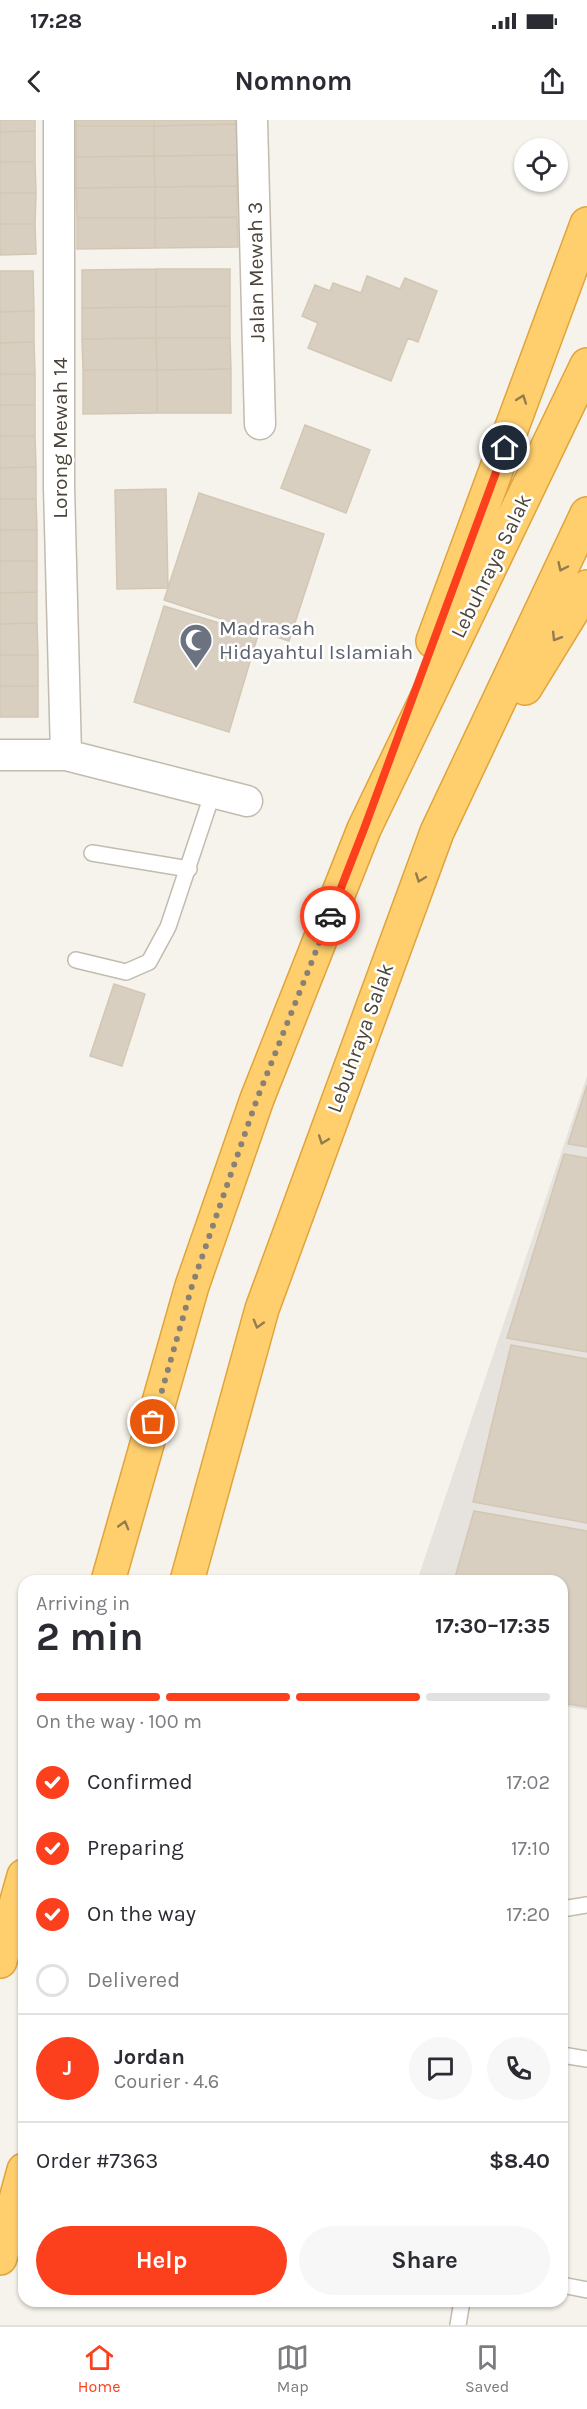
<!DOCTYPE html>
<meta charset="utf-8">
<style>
body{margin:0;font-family:Karla,sans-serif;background:#f7f7f7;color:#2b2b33;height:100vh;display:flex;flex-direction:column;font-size:22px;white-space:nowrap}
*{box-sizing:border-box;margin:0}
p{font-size:20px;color:#7c7c81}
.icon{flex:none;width:33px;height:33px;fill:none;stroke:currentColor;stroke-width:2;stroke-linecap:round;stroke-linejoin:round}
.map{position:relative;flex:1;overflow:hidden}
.side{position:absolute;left:18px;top:1455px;width:550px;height:732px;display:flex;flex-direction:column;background:#fff;border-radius:18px;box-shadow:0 2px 4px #0004}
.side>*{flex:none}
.tools{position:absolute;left:514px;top:18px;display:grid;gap:12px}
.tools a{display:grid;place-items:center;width:54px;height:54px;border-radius:50%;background:#fff;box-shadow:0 2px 4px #0004;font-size:30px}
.pin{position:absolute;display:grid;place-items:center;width:51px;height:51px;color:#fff;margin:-26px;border:3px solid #fff;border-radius:50%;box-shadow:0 2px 6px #0007}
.courier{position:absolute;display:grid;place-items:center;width:60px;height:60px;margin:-30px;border:4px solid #fc3f1d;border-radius:50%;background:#fff;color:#222;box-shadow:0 2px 8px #0007}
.head em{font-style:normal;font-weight:700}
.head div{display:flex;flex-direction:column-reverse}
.head{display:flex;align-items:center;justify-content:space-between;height:102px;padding:0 18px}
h1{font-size:39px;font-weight:700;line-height:45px}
.bar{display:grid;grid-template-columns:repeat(4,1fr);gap:9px 6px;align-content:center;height:72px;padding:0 18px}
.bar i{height:8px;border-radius:4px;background:#e1e1e2}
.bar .current{background:#fc3f1d}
.bar p{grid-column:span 4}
.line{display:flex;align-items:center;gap:15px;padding:0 18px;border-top:2px solid #e1e1e2}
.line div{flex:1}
.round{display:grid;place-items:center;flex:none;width:63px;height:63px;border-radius:32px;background:#f7f7f7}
ol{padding:0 18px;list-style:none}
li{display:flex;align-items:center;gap:18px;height:66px}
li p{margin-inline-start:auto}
li .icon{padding:6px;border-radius:50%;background:#fc3f1d;color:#fff;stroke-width:4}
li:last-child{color:#7c7c81}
li i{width:33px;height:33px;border:3px solid #e1e1e2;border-radius:50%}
.cta{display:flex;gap:12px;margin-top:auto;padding:12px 18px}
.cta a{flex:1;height:69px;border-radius:36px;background:#fc3f1d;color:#fff;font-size:24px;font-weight:700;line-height:69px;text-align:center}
.cta a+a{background:#f7f7f7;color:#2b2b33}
.status{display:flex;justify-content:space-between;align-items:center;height:42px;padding:0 30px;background:#fff;direction:ltr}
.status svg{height:16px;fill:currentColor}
header{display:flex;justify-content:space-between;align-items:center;height:78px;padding:0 18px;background:#fff;font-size:27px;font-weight:700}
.tabs{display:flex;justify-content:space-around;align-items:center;height:84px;border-top:2px solid #e1e1e2;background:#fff;font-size:16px;color:#7c7c81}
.tabs a{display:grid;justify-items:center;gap:3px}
.tabs .current{color:#fc3f1d}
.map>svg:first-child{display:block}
.industrial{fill:#e6e2dd}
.building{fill:#d8cfc1;stroke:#d3c7b4;stroke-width:1.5}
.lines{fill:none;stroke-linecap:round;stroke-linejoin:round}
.lane-casing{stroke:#c2bbae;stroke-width:18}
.street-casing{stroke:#c2bbae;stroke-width:33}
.highway-casing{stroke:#e0a43c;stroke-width:36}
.lane{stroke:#fff;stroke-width:15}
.street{stroke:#fff;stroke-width:30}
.highway{stroke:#ffcf6e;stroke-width:33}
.oneway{stroke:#937c4e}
.done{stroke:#878178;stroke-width:6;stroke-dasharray:0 10.8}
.route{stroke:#fc3f1d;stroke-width:8}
.labels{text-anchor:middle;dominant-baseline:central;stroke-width:5;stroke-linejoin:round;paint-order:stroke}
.street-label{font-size:21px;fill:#4b4439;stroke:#fff}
.worship-label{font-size:21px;fill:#5b616d;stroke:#fff;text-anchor:start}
</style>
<div class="status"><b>17:28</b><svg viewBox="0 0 49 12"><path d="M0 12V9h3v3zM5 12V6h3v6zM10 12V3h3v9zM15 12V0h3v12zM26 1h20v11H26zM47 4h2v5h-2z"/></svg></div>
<header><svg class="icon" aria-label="back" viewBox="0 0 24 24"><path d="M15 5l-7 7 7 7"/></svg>Nomnom<svg class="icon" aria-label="share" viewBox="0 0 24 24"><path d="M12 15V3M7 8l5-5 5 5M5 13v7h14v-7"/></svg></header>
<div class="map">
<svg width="587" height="2205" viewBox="0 0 587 2205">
<rect width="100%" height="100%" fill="#f6f3ec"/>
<path class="industrial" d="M587,956v634l-24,-4 -1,-125h-145z"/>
<path class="building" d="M0,0h35v11l-35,1z
M76,0h78v6h-78z
M154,0h82v4l-82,2z
M236,4l1,31 -83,1v-30z
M76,6h78v30l-78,1z
M35,11v31h-35v-30z
M237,35v31l-82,1 -1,-31z
M154,36l1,31 -79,1v-31z
M0,42h35l1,31h-36z
M237,66v31l-82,1v-31z
M155,67v31h-78l-1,-30z
M0,73h36l-1,31h-35z
M237,97l1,30 -83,1v-30z
M77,98h78v30l-78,1z
M0,104h35l1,30 -36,1z
M156,149h74v37l-74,1z
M156,149v38l-74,1v-38z
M0,151h33l1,40 -34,1z
M367,156l33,13 5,-11 32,13 -19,51 -10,-4 -17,43 -83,-33 10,-25 -16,-7 13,-31 15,6 3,-8 28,10z
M230,186v32h-74v-31z
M156,187v31l-74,1v-31z
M34,191v31l-34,1v-31z
M156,218h74l1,31 -74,1z
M156,218l1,32h-74l-1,-31z
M34,222l1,32h-35v-31z
M231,249v44h-74v-43z
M83,250h74v43l-74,1z
M0,254h35v31h-35z
M0,285h35v31h-35z
M305,305l65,25 -24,63 -65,-25z
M0,316h35l1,31 -36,1z
M36,347v32h-36v-31z
M166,369l2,99 -51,1 -2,-99z
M199,373l125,41 -35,107 -125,-41z
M0,379h36l1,31h-37z
M0,410h37v31h-37z
M0,441h37v31l-37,1z
M37,472v31l-37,1v-31z
M164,486l94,29 -29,97 -95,-30z
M37,503l1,32h-38v-31z
M0,535h38v31h-38z
M0,566h38v31h-38z
M114,864l31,10 -23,72 -32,-10z
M587,965v62l-19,-3z
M564,1034l23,4v194l-80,-14z
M511,1225l76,14v164l-114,-21z
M474,1391l113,20v176l-25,-4v-122h-108z"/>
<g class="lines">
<defs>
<path id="lane" d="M92,733l97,16
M76,840l50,12 23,-10 19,-35 45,-135
M562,1789l25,-4
M562,1935l25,4
M562,2165l25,5
M458,2205l4,-24"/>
<path id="street" d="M59,0v367l7,268
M252,0l8,304
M0,635h66l181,46"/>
<path id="highway" d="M433,521l154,-417
M525,568l62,-101
M108,1461l84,-295 65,-187 107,-270 223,-464
M187,1461l75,-272 175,-477 150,-318
M0,1841l24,-85
M0,2138l24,-88"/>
</defs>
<use href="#lane" class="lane-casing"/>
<use href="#street" class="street-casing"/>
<use href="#highway" class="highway-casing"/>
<use href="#lane" class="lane"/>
<use href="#street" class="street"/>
<use href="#highway" class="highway"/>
</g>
<defs><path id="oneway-chevron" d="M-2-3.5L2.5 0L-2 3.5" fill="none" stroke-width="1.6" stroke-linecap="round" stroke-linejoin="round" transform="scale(1.5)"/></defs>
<g class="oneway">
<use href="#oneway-chevron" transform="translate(522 279) rotate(-70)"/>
<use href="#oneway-chevron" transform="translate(562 447) rotate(115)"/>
<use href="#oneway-chevron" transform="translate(556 517) rotate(122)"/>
<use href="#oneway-chevron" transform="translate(420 758) rotate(110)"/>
<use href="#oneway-chevron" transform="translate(323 1020) rotate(110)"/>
<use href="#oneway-chevron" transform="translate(258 1204) rotate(106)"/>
<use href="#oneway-chevron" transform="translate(124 1405) rotate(-74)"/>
</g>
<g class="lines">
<path class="done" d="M153,1302l39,-136 65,-187 73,-183"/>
<path class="route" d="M330,796l34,-87 141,-381"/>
</g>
<defs>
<symbol id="mosque-pin" viewBox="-11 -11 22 30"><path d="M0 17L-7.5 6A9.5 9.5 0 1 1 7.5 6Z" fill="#6b7280" stroke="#fff"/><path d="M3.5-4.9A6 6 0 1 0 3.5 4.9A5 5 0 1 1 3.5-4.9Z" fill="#fff"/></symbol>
</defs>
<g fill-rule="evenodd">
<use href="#mosque-pin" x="177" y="501" width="38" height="52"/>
</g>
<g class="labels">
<g class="street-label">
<text transform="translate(256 152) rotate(-91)">Jalan Mewah 3</text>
<text transform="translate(60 318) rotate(-90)">Lorong Mewah 14</text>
<text transform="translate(491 446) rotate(-64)">Lebuhraya Salak</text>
<text transform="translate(360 918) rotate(-70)">Lebuhraya Salak</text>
</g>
<g class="worship-label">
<text x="219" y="508">Madrasah<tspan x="219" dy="24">Hidayahtul Islamiah</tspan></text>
</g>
</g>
</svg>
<div class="tools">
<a><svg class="icon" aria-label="locate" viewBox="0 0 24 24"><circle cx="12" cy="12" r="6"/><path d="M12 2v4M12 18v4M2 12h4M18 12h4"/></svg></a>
</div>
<div class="pin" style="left:153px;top:1302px;background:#ea580c"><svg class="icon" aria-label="bag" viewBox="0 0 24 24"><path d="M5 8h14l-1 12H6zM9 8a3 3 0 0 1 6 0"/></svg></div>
<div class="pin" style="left:505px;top:328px;background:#1f2937"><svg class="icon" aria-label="home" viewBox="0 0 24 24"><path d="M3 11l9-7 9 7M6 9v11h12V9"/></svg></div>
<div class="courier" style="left:330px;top:796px"><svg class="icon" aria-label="car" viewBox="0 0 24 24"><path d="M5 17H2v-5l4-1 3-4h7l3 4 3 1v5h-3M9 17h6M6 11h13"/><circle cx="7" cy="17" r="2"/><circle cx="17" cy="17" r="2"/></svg></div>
<section class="side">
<div class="head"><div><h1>2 min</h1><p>Arriving in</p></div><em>17:30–17:35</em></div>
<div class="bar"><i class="current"></i><i class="current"></i><i class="current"></i><i></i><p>On the way · 100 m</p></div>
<ol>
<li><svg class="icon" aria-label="check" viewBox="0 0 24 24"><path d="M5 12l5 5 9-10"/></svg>Confirmed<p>17:02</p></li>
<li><svg class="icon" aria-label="check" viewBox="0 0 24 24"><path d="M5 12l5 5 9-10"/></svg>Preparing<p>17:10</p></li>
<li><svg class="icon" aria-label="check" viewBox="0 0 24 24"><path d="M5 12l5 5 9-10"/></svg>On the way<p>17:20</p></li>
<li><i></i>Delivered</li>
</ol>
<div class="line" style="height:108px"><b class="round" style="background:#fc3f1d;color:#fff">J</b><div><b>Jordan</b><p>Courier · 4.6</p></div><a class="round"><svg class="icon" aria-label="chat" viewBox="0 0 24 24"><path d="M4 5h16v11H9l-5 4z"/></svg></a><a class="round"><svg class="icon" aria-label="phone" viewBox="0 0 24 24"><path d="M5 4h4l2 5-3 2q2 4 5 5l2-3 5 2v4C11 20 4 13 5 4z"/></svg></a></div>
<div class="line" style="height:78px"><div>Order #7363</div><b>$8.40</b></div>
<div class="cta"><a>Help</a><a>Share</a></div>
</section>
</div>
<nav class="tabs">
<a class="current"><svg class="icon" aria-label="home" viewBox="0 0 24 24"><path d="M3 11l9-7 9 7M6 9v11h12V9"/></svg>Home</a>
<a><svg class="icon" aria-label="map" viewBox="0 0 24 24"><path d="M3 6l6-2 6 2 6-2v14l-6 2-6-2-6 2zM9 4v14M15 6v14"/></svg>Map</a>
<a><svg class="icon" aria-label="saved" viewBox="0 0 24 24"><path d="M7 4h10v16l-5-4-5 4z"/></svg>Saved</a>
</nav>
